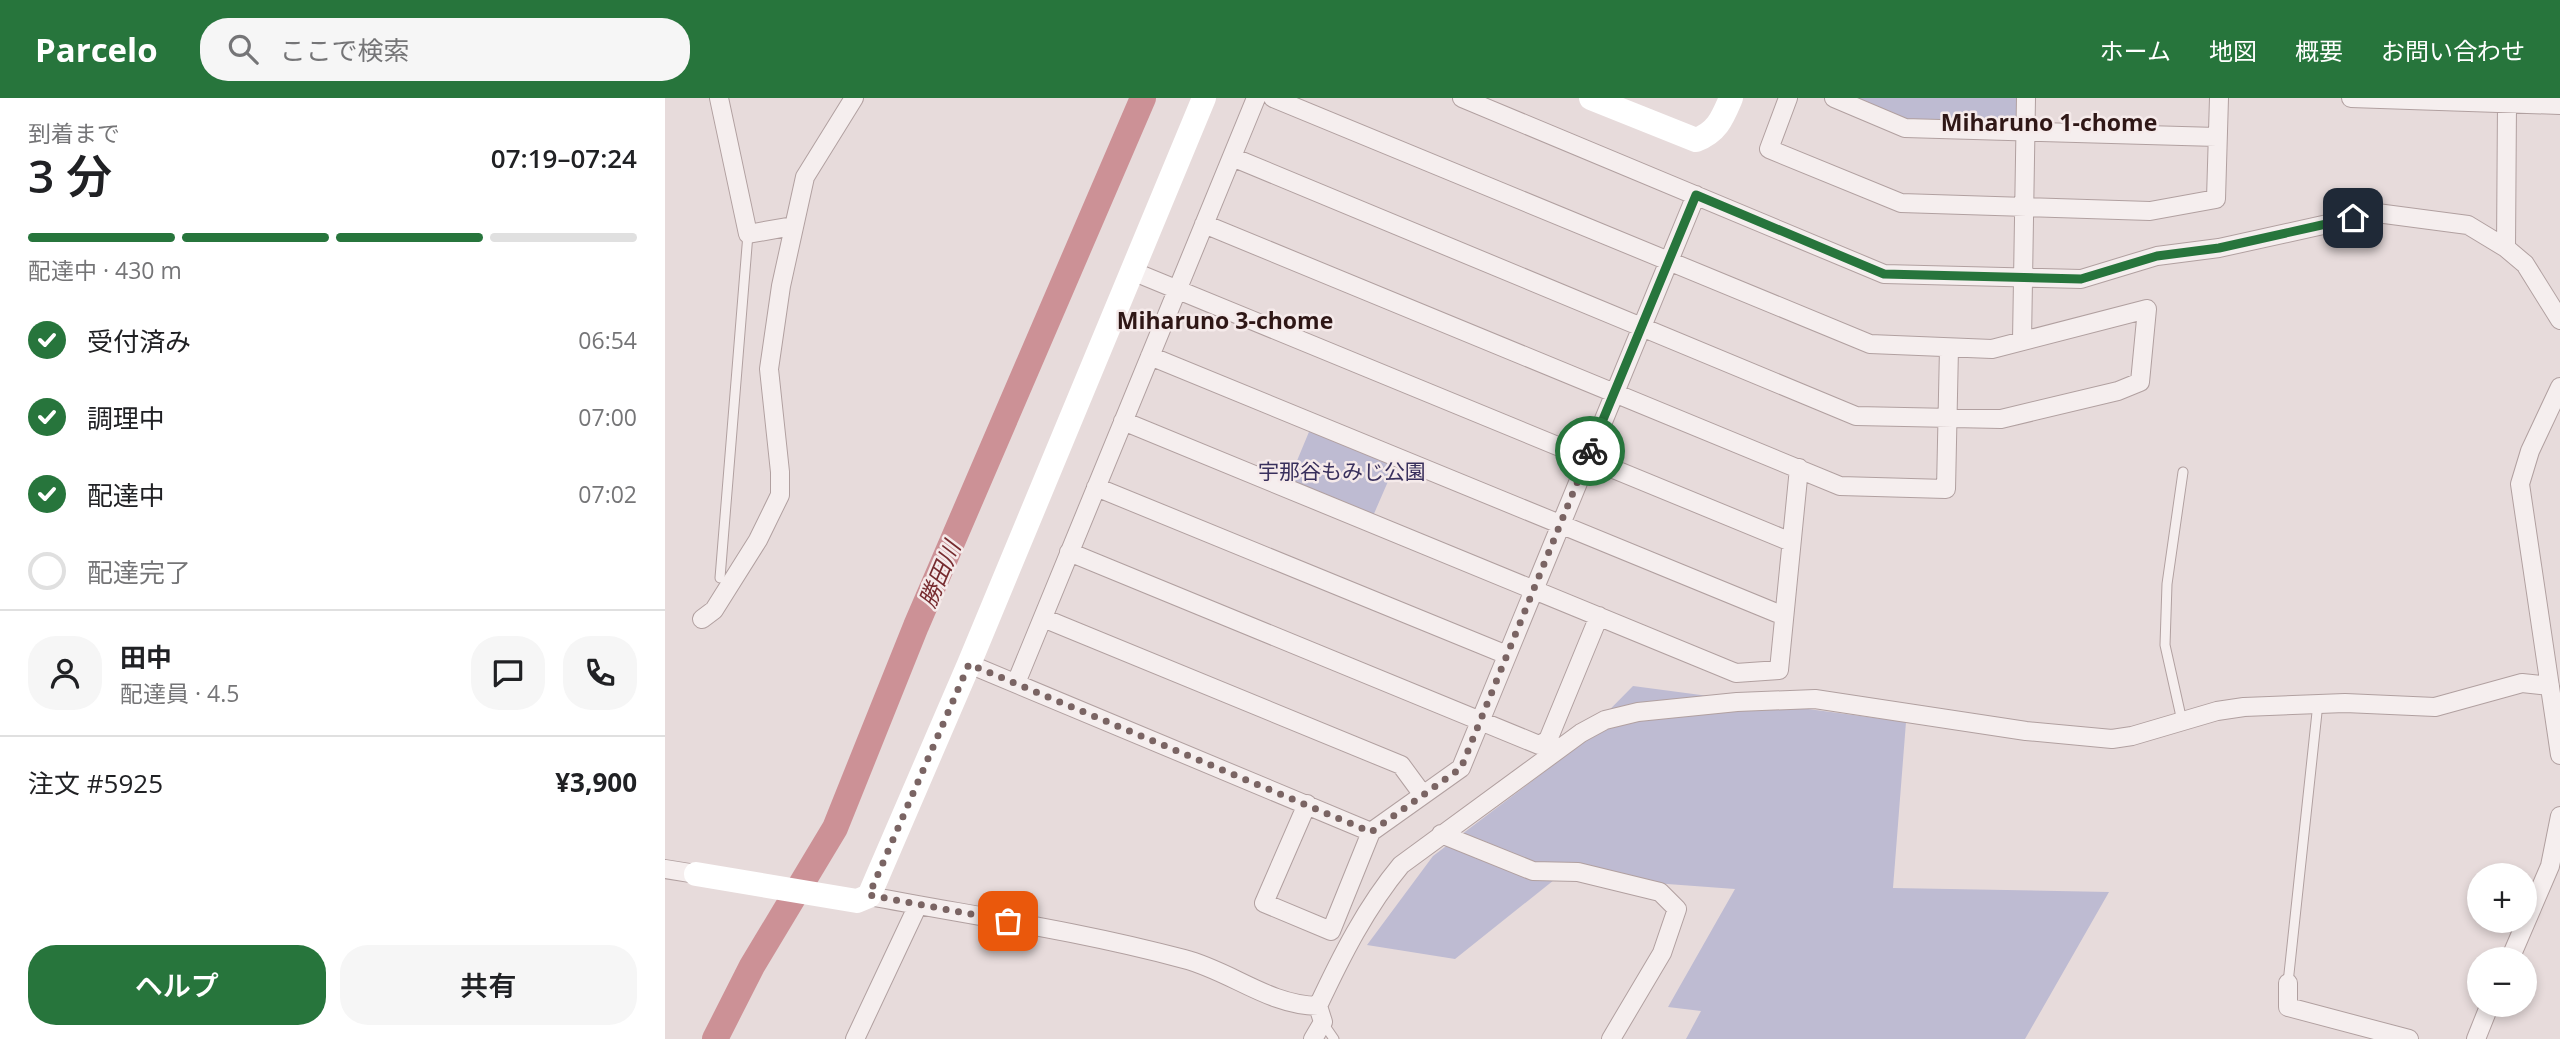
<!DOCTYPE html>
<html lang="ja">
<meta charset="utf-8">
<style>
body{margin:0;font-family:"Open Sans","Noto Sans JP",sans-serif;background:#f6f6f6;color:#202124;height:100vh;display:flex;flex-direction:column;font-size:26px;white-space:nowrap}
*{box-sizing:border-box;margin:0}
p{font-size:23px;color:#757577}
.icon{flex:none;width:38px;height:38px;fill:none;stroke:currentColor;stroke-width:2;stroke-linecap:round;stroke-linejoin:round}
.map{position:relative;flex:1;overflow:hidden}
.details{display:flex;flex-direction:column;background:#fff;width:665px}
.details>*{flex:none}
.fabs{position:absolute;left:1802px;top:765px;display:grid;gap:14px}
.fabs a{display:grid;place-items:center;width:70px;height:70px;border-radius:50%;background:#fff;box-shadow:0 4px 10px #0003;font-size:35px}
.pin{position:absolute;display:grid;place-items:center;width:60px;height:60px;color:#fff;margin:-30px;border-radius:14px;box-shadow:0 4px 10px #0006}
.courier{position:absolute;display:grid;place-items:center;width:70px;height:70px;margin:-35px;border:5px solid #27753c;border-radius:50%;background:#fff;color:#222;box-shadow:0 2px 9px #0007}
.head em{font-style:normal;font-weight:600}
.head div{display:flex;flex-direction:column-reverse}
.head{display:flex;align-items:center;justify-content:space-between;height:119px;padding:0 28px}
h1{font-size:46px;font-weight:600;line-height:52px}
.bar{display:grid;grid-template-columns:repeat(4,1fr);gap:10px 7px;align-content:center;height:84px;padding:0 28px}
.bar i{height:9px;border-radius:5px;background:#e0e0e0}
.bar .active{background:#27753c}
.bar p{grid-column:span 4}
.line{display:flex;align-items:center;gap:18px;padding:0 28px;border-top:2px solid #e0e0e0}
.line div{flex:1}
.round{display:grid;place-items:center;flex:none;width:74px;height:74px;border-radius:28px;background:#f6f6f6}
ol{padding:0 28px;list-style:none}
li{display:flex;align-items:center;gap:21px;height:77px}
li p{margin-inline-start:auto}
li .icon{padding:7px;border-radius:50%;background:#27753c;color:#fff;stroke-width:4}
li:last-child{color:#757577}
li i{width:38px;height:38px;border:4px solid #e0e0e0;border-radius:50%}
.cta{display:flex;gap:14px;margin-top:auto;padding:14px 28px}
.cta a{flex:1;height:80px;border-radius:28px;background:#27753c;color:#fff;font-size:28px;font-weight:600;line-height:80px;text-align:center}
.cta a+a{background:#f6f6f6;color:#202124}
header{display:flex;align-items:center;gap:42px;box-sizing:border-box;height:98px;padding:0 35px;background:#27753c;color:#fff}
header strong{font-size:33px}
nav{display:flex;gap:38px;margin-inline-start:auto;font-size:24px}
.search{width:490px;height:63px;background:#f6f6f6;display:flex;align-items:center;gap:18px;box-sizing:border-box;padding:0 24px;border-radius:28px;color:#757577;font-size:26px}
main{display:flex;flex:1;min-height:0}
.map>svg:first-child{display:block}
.green{fill:#bebbd2}
.lines{fill:none;stroke-linecap:round;stroke-linejoin:round}
.river{stroke:#cc9196;stroke-width:26}
.lane-casing{stroke:#b1a0a0;stroke-width:11}
.street-casing{stroke:#b1a0a0;stroke-width:20}
.lane{stroke:#f5eeee;stroke-width:9}
.street{stroke:#f5eeee;stroke-width:18}
.secondary{stroke:#fff;stroke-width:24}
.done{stroke:#7a6463;stroke-width:7;stroke-dasharray:0 12.6}
.route{stroke:#27753c;stroke-width:9}
.labels{text-anchor:middle;dominant-baseline:central;stroke-width:5;stroke-linejoin:round;paint-order:stroke}
.park-label{font-size:21px;fill:#382f5c;stroke:#f5eaea}
.neighbourhood-label{font-size:23px;font-weight:bold;fill:#2f1716;stroke:#f5eaea}
.water-label{font-size:23px;font-style:italic;fill:#762a2e;stroke:#f5eaea}
</style>
<header>
<strong>Parcelo</strong>
<div class="search"><svg class="icon" aria-label="search" viewBox="0 0 24 24"><circle cx="10" cy="10" r="6"/><path d="M15 15l6 6"/></svg>ここで検索</div>
<nav><a>ホーム</a><a>地図</a><a>概要</a><a>お問い合わせ</a></nav>
</header>
<main>
<section class="details">
<div class="head"><div><h1>3 分</h1><p>到着まで</p></div><em>07:19–07:24</em></div>
<div class="bar"><i class="active"></i><i class="active"></i><i class="active"></i><i></i><p>配達中 · 430 m</p></div>
<ol>
<li><svg class="icon" aria-label="check" viewBox="0 0 24 24"><path d="M5 12l5 5 9-10"/></svg>受付済み<p>06:54</p></li>
<li><svg class="icon" aria-label="check" viewBox="0 0 24 24"><path d="M5 12l5 5 9-10"/></svg>調理中<p>07:00</p></li>
<li><svg class="icon" aria-label="check" viewBox="0 0 24 24"><path d="M5 12l5 5 9-10"/></svg>配達中<p>07:02</p></li>
<li><i></i>配達完了</li>
</ol>
<div class="line" style="height:126px"><a class="round"><svg class="icon" aria-label="person" viewBox="0 0 24 24"><circle cx="12" cy="8" r="4"/><path d="M4 21q1-7 8-7t8 7"/></svg></a><div><b>田中</b><p>配達員 · 4.5</p></div><a class="round"><svg class="icon" aria-label="chat" viewBox="0 0 24 24"><path d="M4 5h16v11H9l-5 4z"/></svg></a><a class="round"><svg class="icon" aria-label="phone" viewBox="0 0 24 24"><path d="M5 4h4l2 5-3 2q2 4 5 5l2-3 5 2v4C11 20 4 13 5 4z"/></svg></a></div>
<div class="line" style="height:91px"><div>注文 #5925</div><b>¥3,900</b></div>
<div class="cta"><a>ヘルプ</a><a>共有</a></div>
</section>
<div class="map">
<svg width="1895" height="941" viewBox="0 0 1895 941">
<rect width="100%" height="100%" fill="#e7dbdb"/>
<path class="green" d="M1189,0h165l-1,22h-110z
M646,329l85,36 -23,53 -84,-36z
M968,588l273,36 -13,166 216,4 -84,147h-339l15,-28 -33,-4 67,-118 -176,-13 -104,83 -88,-14 66,-89 127,-96z"/>
<g class="lines">
<path class="river" d="M50,941l37,-73 83,-138 81,-202 227,-528"/>
<defs>
<path id="lane" d="M55,480l28,-344
M1517,623l-17,-76 2,-61 16,-112
M1623,885l30,-280
M658,925l11,16"/>
<path id="street" d="M54,0l29,136 45,-8
M797,0l422,176 197,5 76,-23 62,-8 158,-35 91,12 38,23 19,16 35,56
M1123,0l-19,51 132,54 249,8 66,-12 3,-101
M1169,0l71,30 312,9
M1686,0l209,7
M567,59l624,259 145,3 117,-28 22,-9 7,-73 -155,40 -122,-5 -597,-246
M539,126l636,262 106,3 3,-141
M1841,150l1,-145
M467,173l659,271
M1357,243l4,-243
M485,258l634,260
M1895,289l-30,64 -10,33 40,271
M458,323l613,252 43,-3 20,-202
M431,389l411,168
M404,454l470,193 9,-5 51,-124
M378,520l358,147 22,30
M37,521l12,-9 44,-70 22,-45v-23l-11,-103 12,-83 24,-109 49,-79
M304,566l402,168
M351,585l240,-585
M642,706l-43,99 67,28 40,-99 90,-64 235,-573
M776,736l92,37 45,1 82,20 17,17 -15,44 -51,86
M0,771l31,5
M204,798c105,20 211,35 315,63 47,12 84,46 134,47 23,-49 48,-99 83,-141l180,-132 24,-13 33,-8 99,-10 78,-3 211,32 86,8 20,-3 85,-25 27,-4 101,-4 90,4 87,-24 28,3
M1845,861l40,-93 10,-50
M1623,885v24l121,32
M190,941l63,-134
M648,941l10,-17 -5,-16
M1811,941l14,-35"/>
</defs>
<use href="#lane" class="lane-casing"/>
<use href="#street" class="street-casing"/>
<use href="#lane" class="lane"/>
<use href="#street" class="street"/>
<path class="secondary" d="M926,0l105,42c21,-8 26,-21 35,-42
M31,776l161,27 12,-5 100,-232 235,-566"/>
</g>
<g class="lines">
<path class="done" d="M343,823l-139,-26 100,-231 402,168 90,-64 129,-317"/>
<path class="route" d="M925,353l106,-256 188,79 197,5 76,-23 62,-8 134,-30"/>
</g>
<g class="labels">
<g class="park-label">
<text x="677" y="373">宇那谷もみじ公園</text>
</g>
<g class="neighbourhood-label">
<text x="1384" y="24">Miharuno 1-chome</text>
<text x="560" y="222">Miharuno 3-chome</text>
</g>
<g class="water-label">
<text transform="translate(274 476) rotate(-67)">勝田川</text>
</g>
</g>
</svg>
<div class="fabs">
<a>+</a>
<a>−</a>
</div>
<div class="pin" style="left:343px;top:823px;background:#ea580c"><svg class="icon" aria-label="bag" viewBox="0 0 24 24"><path d="M5 8h14l-1 12H6zM9 8a3 3 0 0 1 6 0"/></svg></div>
<div class="pin" style="left:1688px;top:120px;background:#1f2937"><svg class="icon" aria-label="home" viewBox="0 0 24 24"><path d="M3 11l9-7 9 7M6 9v11h12V9"/></svg></div>
<div class="courier" style="left:925px;top:353px"><svg class="icon" aria-label="bike" viewBox="0 0 24 24"><circle cx="6" cy="16" r="4"/><circle cx="18" cy="16" r="4"/><path d="M6 16l4-8h5l3 8M10 8l3 8H6M13 5h3"/></svg></div>
</div>
</main>
